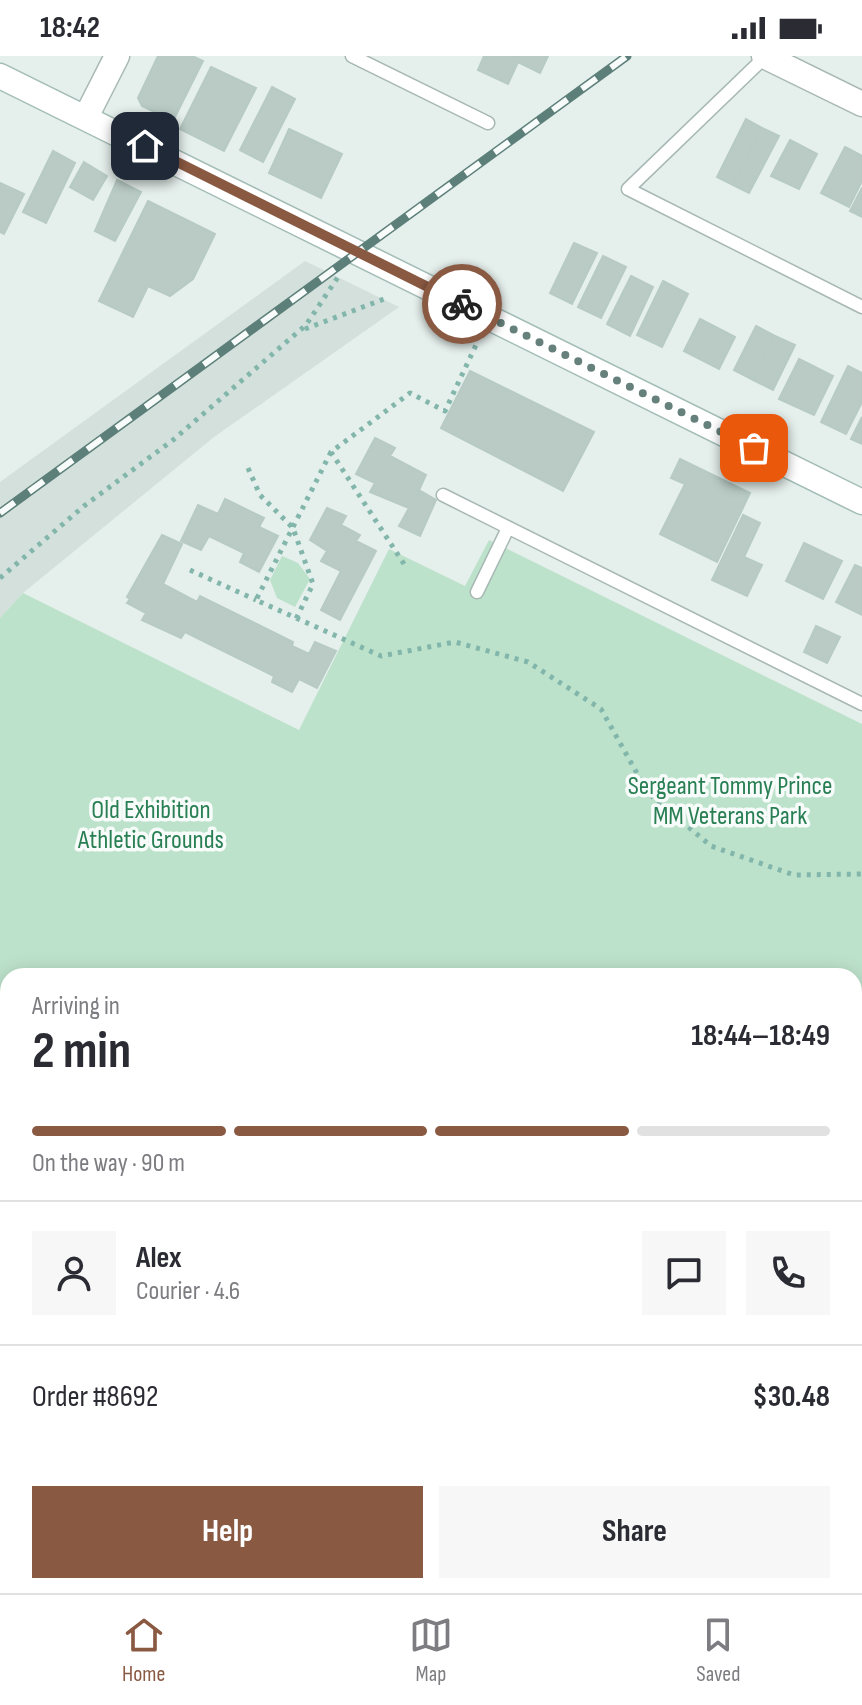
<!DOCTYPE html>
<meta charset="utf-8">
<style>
body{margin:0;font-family:"Sofia Sans Condensed",sans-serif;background:#f7f7f7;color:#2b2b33;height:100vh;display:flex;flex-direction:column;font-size:30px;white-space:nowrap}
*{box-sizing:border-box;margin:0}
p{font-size:26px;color:#7c7c81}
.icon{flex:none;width:44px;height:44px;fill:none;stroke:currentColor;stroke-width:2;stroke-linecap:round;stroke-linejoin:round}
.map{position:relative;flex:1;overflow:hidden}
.details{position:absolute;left:0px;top:912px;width:862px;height:626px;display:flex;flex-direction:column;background:#fff;border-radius:24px 24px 0 0;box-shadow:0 4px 20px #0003}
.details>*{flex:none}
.pin{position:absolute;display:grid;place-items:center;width:68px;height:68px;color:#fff;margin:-34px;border-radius:16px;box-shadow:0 4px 12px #0006}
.courier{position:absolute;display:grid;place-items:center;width:80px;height:80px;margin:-40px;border:6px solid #8a5942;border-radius:50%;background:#fff;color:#222;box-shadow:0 2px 10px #0007}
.head em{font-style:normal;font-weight:700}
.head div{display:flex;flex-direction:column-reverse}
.head{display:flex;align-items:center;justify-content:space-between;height:136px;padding:0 32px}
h1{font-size:52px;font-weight:700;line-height:60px}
.bar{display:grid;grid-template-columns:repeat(4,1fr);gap:12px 8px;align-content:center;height:96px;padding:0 32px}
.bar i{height:10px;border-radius:6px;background:#e1e1e2}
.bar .active{background:#8a5942}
.bar p{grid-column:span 4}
.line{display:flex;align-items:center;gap:20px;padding:0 32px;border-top:2px solid #e1e1e2}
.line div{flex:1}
.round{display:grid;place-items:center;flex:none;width:84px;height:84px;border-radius:0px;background:#f7f7f7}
.button{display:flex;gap:16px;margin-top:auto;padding:16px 32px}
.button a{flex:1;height:92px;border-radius:0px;background:#8a5942;color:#fff;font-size:32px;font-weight:700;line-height:92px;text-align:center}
.button a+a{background:#f7f7f7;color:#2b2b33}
.status{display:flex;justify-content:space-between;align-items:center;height:56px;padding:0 40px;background:#fff;direction:ltr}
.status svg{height:22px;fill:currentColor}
.menu{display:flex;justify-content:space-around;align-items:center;height:112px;border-top:2px solid #e1e1e2;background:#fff;font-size:22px;color:#7c7c81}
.menu a{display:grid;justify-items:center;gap:4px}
.menu .active{color:#8a5942}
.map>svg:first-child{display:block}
.built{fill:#d3e0db}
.green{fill:#bde2cb;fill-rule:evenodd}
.building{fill:#bacbc5;stroke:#b7cac4;stroke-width:2}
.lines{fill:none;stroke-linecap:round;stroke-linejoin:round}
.service-casing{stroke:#a7b8b4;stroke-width:15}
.minor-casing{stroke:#a7b8b4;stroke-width:27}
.secondary-casing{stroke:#a2bcb6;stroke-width:27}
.path{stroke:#83b6ab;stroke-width:5;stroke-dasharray:4 6;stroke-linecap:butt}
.service{stroke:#fff;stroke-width:12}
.minor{stroke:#fff;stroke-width:24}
.secondary{stroke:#fff;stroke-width:24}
.rail-casing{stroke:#5d7f79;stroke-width:9}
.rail{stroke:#f7fbf9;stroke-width:6;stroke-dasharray:18;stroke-linecap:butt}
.done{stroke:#66807b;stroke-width:8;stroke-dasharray:0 14.4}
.route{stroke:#8a5942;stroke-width:10}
.labels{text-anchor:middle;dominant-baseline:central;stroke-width:7;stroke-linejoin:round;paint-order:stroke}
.park-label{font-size:26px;fill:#287f53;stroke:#f7fbf9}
</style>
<div class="status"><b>18:42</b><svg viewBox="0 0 49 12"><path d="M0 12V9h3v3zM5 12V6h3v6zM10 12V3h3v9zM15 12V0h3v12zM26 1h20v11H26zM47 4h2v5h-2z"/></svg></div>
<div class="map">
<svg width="862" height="1537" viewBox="0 0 862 1537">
<rect width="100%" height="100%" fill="#e5efec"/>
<path class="built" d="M305,205l94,46 -185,130 -191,156 -23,25v-136z"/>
<path class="green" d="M489,484l373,184v869h-862v-975l23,-25 276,137 90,-181 76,37zM8,920h846v610h-846z
M282,500l16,7 12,16 -15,28 -18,-9 -7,-18z"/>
<path class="building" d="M158,0h34l11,5 -30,60 -31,-15 -4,-8z
M484,0h64l-8,17 -22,-11 -10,22 -30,-14z
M211,11l45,21 -32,63 -44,-22z
M272,31l23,12 -32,63 -23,-12z
M746,63l16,9 -29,57 -16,-8z
M762,72l17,8 -30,57 -16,-8z
M289,73l53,25 -21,44 -52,-25z
M790,84l27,14 -18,35 -28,-13z
M845,91l17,9v25l-13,26 -28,-14z
M53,95l22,12 -29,60 -23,-11z
M84,106l23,14 -14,24 -23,-13z
M117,124l24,12 -26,49 -20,-10z
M0,127l24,11 -20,40 -4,-2z
M862,132v29l-12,-6z
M148,145l67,33 -22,45 -23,17 -22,-10 -15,31 -34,-16z
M574,187l23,10 -25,51 -22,-11z
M603,200l23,11 -25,51 -23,-11z
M631,220l22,11 -23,49 -23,-12z
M663,225l25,13 -26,53 -25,-12z
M700,263l35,18 -16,32 -35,-18z
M756,270l19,10 -22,44 -19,-10z
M775,280l20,9 -22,45 -20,-10z
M799,303l34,17 -19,39 -35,-16z
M848,310l14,7v29l-16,32 -25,-12z
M470,315l124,61 -31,59 -122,-63z
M862,361v27l-11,-5z
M375,382l20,10 -5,8 36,19 -7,15 17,10 -16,36 -21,-10 10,-18 -39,-16 5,-9 -19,-9z
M680,403l70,34 -33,69 -57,-28 25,-50 -14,-6z
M225,443l39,19 -5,9 19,9 -19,36 -19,-10 4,-9 -35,-17 -8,14 -20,-9 17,-36 20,9z
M327,452l19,8 -5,9 19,10 -4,6 20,10 -36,69 -19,-10 20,-39 -20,-10 6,-10 -17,-11z
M743,459l17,8 -16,34 18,8 -15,31 -35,-16z
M162,479l20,9 -19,40 34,18 3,-6 93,46 -1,4 17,8 6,-12 21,9 -19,37 -18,-9 -7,13 -20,-10 2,-6 -89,-44 -4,6 -39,-18 4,-7 -19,-10 3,-4 -3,-2z
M804,487l38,18 -19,38 -37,-18z
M855,509l7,3v47l-26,-13z
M816,570l24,11 -13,26 -23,-11z"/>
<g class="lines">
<defs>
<path id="service" d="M352,0l136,67
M766,0l-138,133 234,118
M443,439l419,209
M477,536l31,-64
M0,1509l8,4
M43,1530l14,7"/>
<path id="minor" d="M764,0l98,48
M86,61l31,-61"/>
<path id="secondary" d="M0,20l862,426"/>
</defs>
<use href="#service" class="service-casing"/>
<use href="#minor" class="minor-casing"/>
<use href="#secondary" class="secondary-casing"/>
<path class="path" d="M305,273l79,-30
M331,396l-75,148 125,56 74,-14 73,20 73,47 47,84 63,53 83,29 68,-1
M248,412l12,27 33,33 20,56 -17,35
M404,508l-73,-112 79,-59 35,18 31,-66
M190,514l66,30
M0,522l84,-72 89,-66 133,-115 32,-48
M343,1537l4,-7"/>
<use href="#service" class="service"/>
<use href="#minor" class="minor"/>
<use href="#secondary" class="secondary"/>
<defs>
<path id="rail" d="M0,457l627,-457"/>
</defs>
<use href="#rail" class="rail-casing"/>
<use href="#rail" class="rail"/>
</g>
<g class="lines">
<path class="done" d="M462,248l292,144"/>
<path class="route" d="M145,90l317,158"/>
</g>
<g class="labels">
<g class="park-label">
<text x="730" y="730">Sergeant Tommy Prince<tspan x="730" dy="30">MM Veterans Park</tspan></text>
<text x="151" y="754">Old Exhibition<tspan x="151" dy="30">Athletic Grounds</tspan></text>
</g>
</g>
</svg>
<div class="pin" style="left:754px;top:392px;background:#ea580c"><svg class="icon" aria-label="bag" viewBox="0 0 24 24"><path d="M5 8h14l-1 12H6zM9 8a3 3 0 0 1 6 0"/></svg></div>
<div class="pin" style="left:145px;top:90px;background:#1f2937"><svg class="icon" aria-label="home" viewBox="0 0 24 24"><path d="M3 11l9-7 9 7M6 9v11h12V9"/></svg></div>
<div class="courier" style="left:462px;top:248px"><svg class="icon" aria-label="bike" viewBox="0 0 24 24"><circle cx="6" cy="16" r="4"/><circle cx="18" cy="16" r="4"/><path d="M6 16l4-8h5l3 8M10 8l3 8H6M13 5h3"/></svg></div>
<section class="details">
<div class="head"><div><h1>2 min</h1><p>Arriving in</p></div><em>18:44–18:49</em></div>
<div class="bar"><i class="active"></i><i class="active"></i><i class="active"></i><i></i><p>On the way · 90 m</p></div>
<div class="line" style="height:144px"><a class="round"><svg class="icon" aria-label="person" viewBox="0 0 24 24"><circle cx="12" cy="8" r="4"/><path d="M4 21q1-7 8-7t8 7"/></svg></a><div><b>Alex</b><p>Courier · 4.6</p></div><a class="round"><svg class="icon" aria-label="chat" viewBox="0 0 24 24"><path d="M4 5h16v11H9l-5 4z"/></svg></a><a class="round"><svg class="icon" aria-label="phone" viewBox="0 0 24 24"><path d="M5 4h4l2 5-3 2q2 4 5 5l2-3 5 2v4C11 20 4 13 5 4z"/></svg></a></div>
<div class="line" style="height:104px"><div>Order #8692</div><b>$30.48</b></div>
<div class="button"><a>Help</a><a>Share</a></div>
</section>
</div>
<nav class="menu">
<a class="active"><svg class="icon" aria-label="home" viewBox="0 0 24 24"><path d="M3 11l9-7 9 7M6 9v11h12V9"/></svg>Home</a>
<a><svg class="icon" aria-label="map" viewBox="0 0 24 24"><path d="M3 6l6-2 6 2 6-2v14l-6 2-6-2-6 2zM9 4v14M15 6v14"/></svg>Map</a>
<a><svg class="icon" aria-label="saved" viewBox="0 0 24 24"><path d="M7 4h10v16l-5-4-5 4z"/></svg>Saved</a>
</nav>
